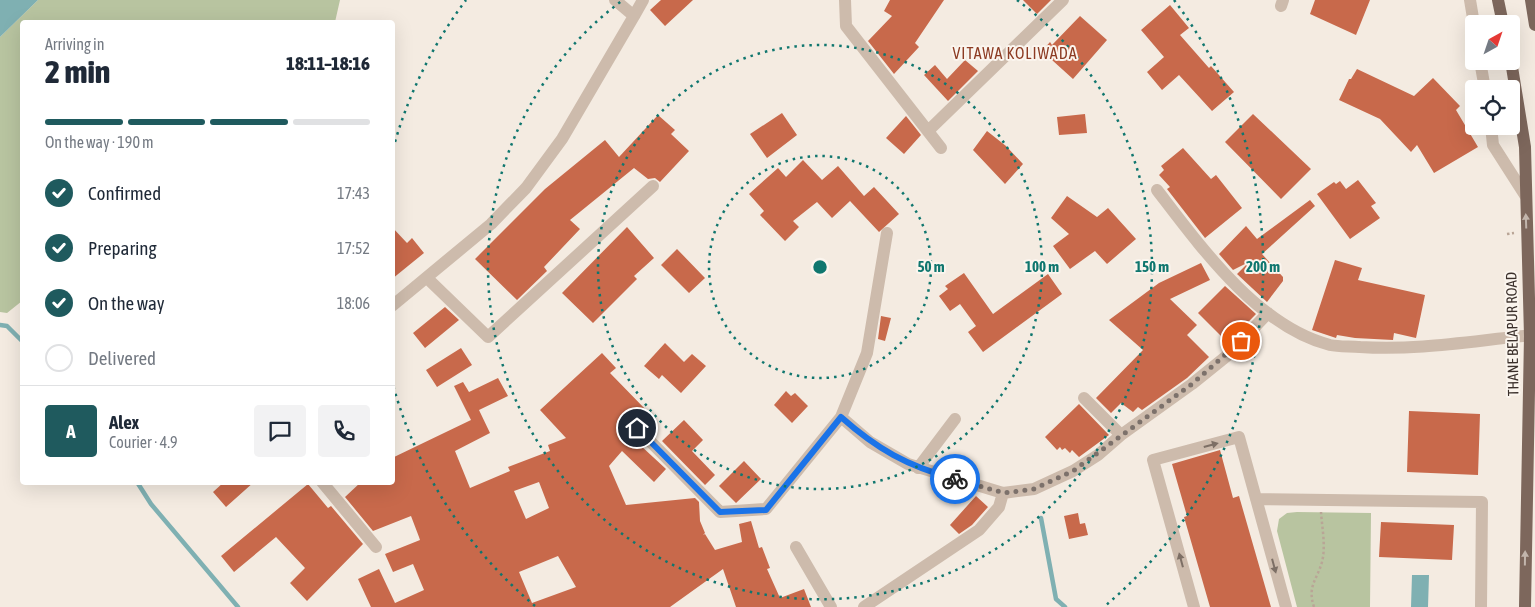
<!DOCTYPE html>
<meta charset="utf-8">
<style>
body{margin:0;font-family:"Asap Condensed",sans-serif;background:#f2f2f3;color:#1f2937;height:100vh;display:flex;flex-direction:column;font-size:19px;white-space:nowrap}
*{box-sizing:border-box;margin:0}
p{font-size:16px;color:#747a83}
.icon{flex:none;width:28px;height:28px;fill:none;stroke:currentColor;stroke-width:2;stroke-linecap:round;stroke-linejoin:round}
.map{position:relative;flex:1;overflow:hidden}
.sheet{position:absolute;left:20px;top:20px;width:375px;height:465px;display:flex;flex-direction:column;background:#fff;border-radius:5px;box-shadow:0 5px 20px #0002}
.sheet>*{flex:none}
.needle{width:32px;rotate:40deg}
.buttons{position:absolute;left:1465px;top:15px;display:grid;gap:10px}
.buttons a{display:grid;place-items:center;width:55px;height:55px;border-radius:5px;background:#fff;box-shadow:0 5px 20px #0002;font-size:25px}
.pin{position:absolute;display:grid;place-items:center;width:42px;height:42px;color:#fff;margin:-21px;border:2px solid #fff;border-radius:50%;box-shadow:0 1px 5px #0007}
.courier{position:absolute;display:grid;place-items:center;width:50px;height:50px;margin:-25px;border:4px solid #1a73e8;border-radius:50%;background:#fff;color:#222;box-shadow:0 1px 6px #0007}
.overview em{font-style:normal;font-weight:800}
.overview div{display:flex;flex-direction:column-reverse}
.overview{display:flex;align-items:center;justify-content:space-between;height:85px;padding:0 25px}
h1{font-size:32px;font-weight:800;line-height:38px}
.bar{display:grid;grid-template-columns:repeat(4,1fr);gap:8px 5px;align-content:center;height:60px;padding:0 25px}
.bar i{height:6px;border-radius:4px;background:#e0e1e3}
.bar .active{background:#1f5a5e}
.bar p{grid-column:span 4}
.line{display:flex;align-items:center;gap:12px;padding:0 25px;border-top:1px solid #e0e1e3}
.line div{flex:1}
.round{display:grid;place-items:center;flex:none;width:52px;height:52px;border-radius:5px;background:#f2f2f3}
ol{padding:0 25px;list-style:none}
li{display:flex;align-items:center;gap:15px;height:55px}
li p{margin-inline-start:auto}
li .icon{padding:5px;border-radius:50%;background:#1f5a5e;color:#fff;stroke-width:4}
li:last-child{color:#747a83}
li i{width:28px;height:28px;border:2px solid #e0e1e3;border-radius:50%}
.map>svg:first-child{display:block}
.green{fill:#b8c4a0}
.water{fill:#7fb0b2}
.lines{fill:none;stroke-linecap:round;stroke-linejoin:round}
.stream{stroke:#7fb0b2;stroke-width:4.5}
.building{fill:#c8694b;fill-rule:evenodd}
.path{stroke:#b9a596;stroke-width:2.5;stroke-dasharray:2.5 2.5;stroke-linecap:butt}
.street{stroke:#cdbbac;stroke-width:12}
.primary{stroke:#7d675c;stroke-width:12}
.oneway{fill:#c2b5ac}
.oneway2{fill:#7d6f65}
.done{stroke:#7c716b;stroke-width:5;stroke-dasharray:0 9}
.route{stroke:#1a73e8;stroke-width:6}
.ring{fill:none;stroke:#0f766e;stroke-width:2.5;stroke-dasharray:2.5 5}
.labels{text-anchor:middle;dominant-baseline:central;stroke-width:4;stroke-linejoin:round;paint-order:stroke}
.street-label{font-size:15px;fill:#3b302b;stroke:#fbf5ee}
.neighbourhood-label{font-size:16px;letter-spacing:1px;fill:#8c3b22;stroke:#fbf5ee}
.centre{fill:#0f766e;stroke:#fbf5ee;stroke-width:2.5}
.ring-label{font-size:15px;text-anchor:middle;font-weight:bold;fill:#0f766e;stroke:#fbf5ee;stroke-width:4;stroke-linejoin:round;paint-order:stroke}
</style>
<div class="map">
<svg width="1535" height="607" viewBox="0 0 1535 607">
<rect width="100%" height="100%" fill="#f4ebe1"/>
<path class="green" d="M38,0h302l-5,22h-313v279l-15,12 -7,-1v-275z
M1297,512l74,1 -1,94h-73l-20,-76 2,-12 8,-6z"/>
<path class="water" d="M0,0h38l-38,37z
M1412,575h17l-1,32h-17z"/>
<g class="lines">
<path class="stream" d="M0,325l7,1 15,15
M137,482l14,22 87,103
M1041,518l15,81 9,8"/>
</g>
<path class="building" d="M661,0h32l-28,26 -15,-16z
M890,0h54l-29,43 4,4 -25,27 -26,-33 24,-25 -8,-5z
M1023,0h28l-14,14z
M1315,0h55l-14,35 -46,-21z
M1170,5l19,23 -9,7 29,33 2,-2 23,26 -22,19 -33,-36 -17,15 -15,-18 17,-15 -23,-27z
M1080,16l27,24 -34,39 -31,-28 8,-9 2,3z
M965,60l13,11 -30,30 -24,-26 11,-10 12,14z
M1357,69l57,27 19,-18 27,28 -4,4 22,37 -44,26 -17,-28 -6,7 -31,-33 -41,-19 10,-21h2z
M782,113l15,22 -30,23 -17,-24z
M1085,114l2,19 -28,2 -2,-18z
M1253,114l58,55 -30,30 -56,-57z
M658,115l17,15 -4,4 18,17 -29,31 -5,-4 -7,1 -14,-11 -64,52 10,9 -36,38 3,4 -30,29 -42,-41 70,-70 60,-49 14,17z
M906,116l15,19 -17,19 -18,-16z
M987,131l19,15 17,18 -18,20 -32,-34z
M1183,148l28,31 5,-4 26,33 -37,30 -38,-49 3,-2 -11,-12 5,-5 -3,-4z
M803,160l19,20 16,-14 26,30 10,-9 25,27 -20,18 -29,-31 -18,17 -15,-16 -24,19 6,6 -14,14 -25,-26 4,-4 -15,-17 29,-26 8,9z
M1358,180l18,23 -5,3 9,12 -30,21 -33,-45 17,-12 2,2 4,-3 6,8z
M1067,196l30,21 11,-9 28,31 -29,25 -12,-13 -25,18 -17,-23 16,-12 -18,-16z
M1310,200l5,6 -53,48 21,23v4l-16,21 -30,-28 12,-12 -16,8 -14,-16 27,-28 11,13z
M392,227l15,16 5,-5 12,15 -32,26z
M627,227l27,31 -20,18 3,3 -44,44 -31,-30z
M677,249l28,29 -16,15 -28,-28z
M1335,260l27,8 -4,12 67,15 -9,43 -22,-5 -1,7 -38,-2 -18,-3 -1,3 -24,-8z
M1201,263l9,17 -40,19 27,26 -10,10 22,22 -22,21 -45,32 -4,-3 -5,5 -12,-9 -10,10 -15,-15 47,-48 -34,-30 50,-37z
M964,273l29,41 55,-40 14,20 -79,58 -15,-20 8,-6 -16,-22 -10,7 -11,-15 9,-7 -3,-3z
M1225,286l31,28 -28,29 -30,-30z
M445,307l14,13 -34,28 -12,-15z
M881,316l10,2 -6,23 -7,-2z
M665,343l19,19 8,-8 14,12 -25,27 -19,-18 -3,4 -15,-13z
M461,348l11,17 -35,22 -11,-17z
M602,353l14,15 -6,5 38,39 -8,8 -8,2 -5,11 39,36 -12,13 -32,-31 -13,15 17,39 69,-7 4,4 1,19 5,12 -2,2 2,-1 10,16 27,-8 -3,-18 12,-3 8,27 3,-1 8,21 -3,1 13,29 24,-9 7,18h-75l-13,-38 -53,38h-299l-13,-28 21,-10 16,34 29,-13 -11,-26 -20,8 -8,-18 35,-14 -1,-3 -8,-21 -38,15 -28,-34 16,-15h31v-24l79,-38 -17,-34 9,-4 6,10 29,-14 10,18 -29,14 11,23 -35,18 15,37 40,-17 -2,-4 42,-16 -2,-6 18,-7 -26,-28zM539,482l10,26 -23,11 -12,-28zM558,556l18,31 -44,16 -13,-31z
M786,391l5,5 4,-3 13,13 -16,17 -18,-18z
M1079,404l30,31 -30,22 -7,-7 -2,3 -5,-5 -3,2 -2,-3 -3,3 -12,-13z
M1409,411l71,3 -2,61 -71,-3z
M684,420l19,20 -11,11 23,24 -10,10 -43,-44z
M1220,450l13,48 6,-2 32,111h-61l-26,-90 3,-1 -15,-52z
M744,461l17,18 -25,24 -17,-17z
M224,482h30l-28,25 -13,-15z
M308,484l20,24 3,-2 32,38 -56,57 -17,-18 15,-15 -29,-31 -42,35 -13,-16z
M976,496l12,11 -16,18 -13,9 -9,-9z
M1078,513l2,11 5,-1 3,12 -19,4 -5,-23z
M1381,522l73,3 -2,35 -73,-3z"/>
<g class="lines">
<path class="path" d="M1507,234l7,-1
M1314,607c-7,-21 3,-27 8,-45 4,-16 0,-34 -1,-50"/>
<path class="street" d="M845,0l1,26 95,122
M1470,0l4,24
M1281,6l2,-6
M634,16l9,-16
M1480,61l5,28
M1491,126l2,19 32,50
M928,131l135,-131
M1157,190c43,56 101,137 173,155 9,2 21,1 30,2 59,4 117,-7 175,-12
M427,278l61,59 165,-151
M392,306l99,-82 35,-36 36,-49 72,-123 -19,-16
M1084,398l37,37
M841,417l29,25 38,22 95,29
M637,428l83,84 46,-3 75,-92 26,-64 20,-120
M918,468l37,-49
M322,482l54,65
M1256,499l226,3 -1,105
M796,547l35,60
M864,607l115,-77 20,-23 4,-14 31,-4 39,-18 25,-16 23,-20 71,-51 36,-29 40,-42
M1194,607l-41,-147 86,-23 47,170"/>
<path class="primary" d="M1498,0l5,24
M1531,0l4,25
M1511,61l14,86 5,189 -5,271"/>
</g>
<defs><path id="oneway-solid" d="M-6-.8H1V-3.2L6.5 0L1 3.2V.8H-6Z" transform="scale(1.25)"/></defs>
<g class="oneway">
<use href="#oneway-solid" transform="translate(1526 221) rotate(-92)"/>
<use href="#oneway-solid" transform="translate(1525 558) rotate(-89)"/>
</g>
<g class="oneway2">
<use href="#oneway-solid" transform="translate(1211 445) rotate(-15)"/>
<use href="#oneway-solid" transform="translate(1181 560) rotate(-105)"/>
<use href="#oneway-solid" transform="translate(1274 566) rotate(75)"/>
</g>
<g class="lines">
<path class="done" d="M955,479l49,14 30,-4 39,-18 119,-87 49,-43"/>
<path class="route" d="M637,428l83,84 46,-2 75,-93c36,32 66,49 114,62"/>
</g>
<g class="ring">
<circle cx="820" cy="267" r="111"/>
<circle cx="820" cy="267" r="222"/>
<path d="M1017 0A332 332 0 1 1 623 0"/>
<path d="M535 606A443 443 0 0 1 393 385M393 149A443 443 0 0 1 466 0M1174 0A443 443 0 0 1 1105 606"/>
</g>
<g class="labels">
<g class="street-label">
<text transform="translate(1512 334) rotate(-91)">THANE BELAPUR ROAD</text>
</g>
<g class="neighbourhood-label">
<text x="1015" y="53">VITAWA KOLIWADA</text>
</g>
</g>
<circle cx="820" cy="267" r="8" class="centre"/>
<g class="ring-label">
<text x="931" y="272">50 m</text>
<text x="1042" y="272">100 m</text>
<text x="1152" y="272">150 m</text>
<text x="1263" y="272">200 m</text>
</g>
</svg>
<div class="buttons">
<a><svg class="needle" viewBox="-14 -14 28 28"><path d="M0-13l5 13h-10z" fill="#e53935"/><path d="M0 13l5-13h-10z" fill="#747a83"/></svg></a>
<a><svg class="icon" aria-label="locate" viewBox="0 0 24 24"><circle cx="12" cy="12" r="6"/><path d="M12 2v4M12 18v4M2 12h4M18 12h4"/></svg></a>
</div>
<div class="pin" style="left:1241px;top:341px;background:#ea580c"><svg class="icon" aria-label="bag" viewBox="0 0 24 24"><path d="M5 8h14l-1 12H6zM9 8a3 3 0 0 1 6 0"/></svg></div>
<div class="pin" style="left:637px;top:428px;background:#1f2937"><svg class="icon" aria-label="home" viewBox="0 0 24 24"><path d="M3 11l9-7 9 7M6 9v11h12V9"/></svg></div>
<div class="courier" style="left:955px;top:479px"><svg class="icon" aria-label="bike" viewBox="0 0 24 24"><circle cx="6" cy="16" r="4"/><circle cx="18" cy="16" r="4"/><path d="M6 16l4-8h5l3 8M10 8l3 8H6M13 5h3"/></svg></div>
<section class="sheet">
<div class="overview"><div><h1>2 min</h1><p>Arriving in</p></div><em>18:11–18:16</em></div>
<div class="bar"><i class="active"></i><i class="active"></i><i class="active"></i><i></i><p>On the way · 190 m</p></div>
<ol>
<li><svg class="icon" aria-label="check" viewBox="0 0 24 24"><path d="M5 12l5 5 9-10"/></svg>Confirmed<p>17:43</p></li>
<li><svg class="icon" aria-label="check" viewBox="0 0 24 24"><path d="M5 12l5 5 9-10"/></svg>Preparing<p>17:52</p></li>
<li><svg class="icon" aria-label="check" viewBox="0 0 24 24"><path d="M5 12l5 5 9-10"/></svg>On the way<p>18:06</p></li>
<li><i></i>Delivered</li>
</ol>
<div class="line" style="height:90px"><b class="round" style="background:#1f5a5e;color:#fff">A</b><div><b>Alex</b><p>Courier · 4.9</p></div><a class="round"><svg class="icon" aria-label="chat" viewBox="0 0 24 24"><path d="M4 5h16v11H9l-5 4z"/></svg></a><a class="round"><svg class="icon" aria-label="phone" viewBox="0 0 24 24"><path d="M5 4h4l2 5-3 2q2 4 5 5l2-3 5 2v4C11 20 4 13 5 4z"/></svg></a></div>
</section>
</div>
